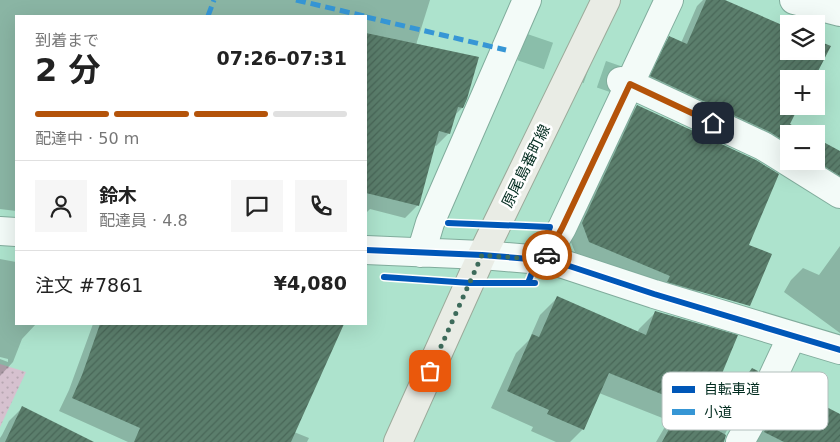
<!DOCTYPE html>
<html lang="ja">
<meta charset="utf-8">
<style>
body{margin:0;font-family:"DejaVu Sans","Noto Sans JP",sans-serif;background:#f6f6f6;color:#222;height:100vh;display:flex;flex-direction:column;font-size:19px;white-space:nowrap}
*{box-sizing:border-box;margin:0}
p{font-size:16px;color:#767676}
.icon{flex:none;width:28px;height:28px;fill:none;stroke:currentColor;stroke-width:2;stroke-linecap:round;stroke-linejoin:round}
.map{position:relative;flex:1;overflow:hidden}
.sheet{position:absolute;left:15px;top:15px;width:352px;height:310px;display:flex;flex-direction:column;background:#fff;border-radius:0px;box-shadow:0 5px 20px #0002}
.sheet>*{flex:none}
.fabs{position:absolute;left:780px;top:15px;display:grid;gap:10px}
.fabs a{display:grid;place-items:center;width:45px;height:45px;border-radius:0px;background:#fff;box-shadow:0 5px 20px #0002;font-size:25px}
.pin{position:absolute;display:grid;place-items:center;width:42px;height:42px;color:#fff;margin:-21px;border-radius:10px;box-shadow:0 2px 8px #0006}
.courier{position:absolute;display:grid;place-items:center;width:50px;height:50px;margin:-25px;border:4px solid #b45309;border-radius:50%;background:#fff;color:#222;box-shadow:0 1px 6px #0007}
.overview em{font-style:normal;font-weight:700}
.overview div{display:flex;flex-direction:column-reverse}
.overview{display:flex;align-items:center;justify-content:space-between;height:85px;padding:0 20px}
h1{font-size:32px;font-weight:700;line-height:38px}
.bar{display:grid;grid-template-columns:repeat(4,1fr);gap:8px 5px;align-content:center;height:60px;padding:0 20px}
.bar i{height:6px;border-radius:4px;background:#e0e0e0}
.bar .on{background:#b45309}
.bar p{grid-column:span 4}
.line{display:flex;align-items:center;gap:12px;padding:0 20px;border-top:1px solid #e0e0e0}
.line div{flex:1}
.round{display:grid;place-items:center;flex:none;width:52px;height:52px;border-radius:0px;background:#f6f6f6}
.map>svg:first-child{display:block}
.grass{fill:url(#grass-dots)}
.shadow{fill:#0003}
.building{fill:url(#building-hatch)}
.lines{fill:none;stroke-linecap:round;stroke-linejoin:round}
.minor-tunnel{stroke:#8abeaa;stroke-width:28;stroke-dasharray:28 14;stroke-linecap:butt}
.minor-casing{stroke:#80ac9c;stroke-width:30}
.major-casing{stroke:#9baa9a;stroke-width:30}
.minor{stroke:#f3fbf8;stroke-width:28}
.major{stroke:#e9ece5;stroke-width:28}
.quiet{stroke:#3696d5;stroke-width:5;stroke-dasharray:10 5;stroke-linecap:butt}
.cycleway-casing{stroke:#fff;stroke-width:9}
.cycleway{stroke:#0057b8;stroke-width:6}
.done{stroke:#3d6b5b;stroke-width:5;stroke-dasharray:0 9}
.route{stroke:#b45309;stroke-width:6}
.labels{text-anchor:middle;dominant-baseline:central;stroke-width:5;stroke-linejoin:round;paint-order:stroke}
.street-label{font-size:15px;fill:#002b1e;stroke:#fff}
.key{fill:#fff;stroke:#b2bfbc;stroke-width:1}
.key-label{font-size:14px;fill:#002b1e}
</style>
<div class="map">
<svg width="840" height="442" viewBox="0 0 840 442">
<defs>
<pattern id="grass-dots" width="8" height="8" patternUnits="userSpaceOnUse" patternTransform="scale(1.25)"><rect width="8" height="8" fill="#d6c1cf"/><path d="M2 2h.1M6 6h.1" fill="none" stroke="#b6a6b1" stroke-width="1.8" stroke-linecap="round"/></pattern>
<pattern id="building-hatch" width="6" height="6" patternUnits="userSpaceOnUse" patternTransform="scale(1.25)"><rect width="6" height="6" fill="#5b7e6c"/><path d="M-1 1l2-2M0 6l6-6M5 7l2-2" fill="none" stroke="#496758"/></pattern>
</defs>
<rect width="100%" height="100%" fill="#ade3cd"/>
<path class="grass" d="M0,364l26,8 -26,55z"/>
<path class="shadow" d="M0,0h430l-14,45 46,63 -8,8 -5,17 -13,13 -2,-1 -17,61 -12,12 -35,-9 -4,4v-197h-350v195l-16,-2z
M703,0h20l66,51h27l14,-4 -41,32v82h27v-22l24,13v46l-201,-109 18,-39 12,-12 12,5 16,-37z
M637,106l62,185 -13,14 -110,-50 -7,-18 55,-117z
M840,246v87l-56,-41 7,-12 12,-12 16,7z
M0,259l16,3v62h20l-14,15 -9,23 -13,14v-17l8,3v-3l-8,-2z
M557,298l80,35 2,-4 17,-17 49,99 -9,8 11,7 31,-42 14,-14 -12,37 -15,27 -2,8h-67l10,-17 4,-4 -71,-28 -16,36 -13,13h-14l-25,-11 2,-4 -42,-19 25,-55 13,-13 11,-25z
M93,324h250l-49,108 15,6 -2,4h-179l-69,-31 10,-21z
M786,387l54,28v27h-88l20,-40z
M22,408l36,34h-58v-4l2,-3 7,-14z"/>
<path class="building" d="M706,0h19l64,28v23h27v-11l15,6 -17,33h-25v27h10l-9,18 19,10h-20v10l-19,-12 -120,-56 19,-40 18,8z
M366,33l113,24 -12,42 -4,9 -5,-1 -8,27 -11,-3 -20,75 -53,-13z
M637,105l119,55 23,14 -30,71 23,9 -22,52 -83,-24 3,-6 -81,-34 -7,-19z
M816,138l24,13v25l-24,-15z
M557,296l89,39 9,-24 83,24 -32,77 -97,-39 -25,57 -37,-16 2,-4 -42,-19 25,-57 7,3z
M100,324h244l-53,118h-157l6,-14 -68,-30 10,-23z
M752,368l6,3 -22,46 -14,-7z
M786,386l54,28v28h-56l-20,-10z
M22,406l72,36h-89z
M680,409l46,26 -2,7h-62z"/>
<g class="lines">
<path class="minor-tunnel" d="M522,47l99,34"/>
<defs>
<path id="minor" d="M794,0l46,12
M621,81l9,3 133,62 77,48
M0,231l16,1
M366,250l116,5 72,6 100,33 186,56
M421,253l9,-30 97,-223
M543,260l19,-32 107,-228
M740,442l15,-27 37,-79"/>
<path id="major" d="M398,442l84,-187 124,-255"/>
</defs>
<use href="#minor" class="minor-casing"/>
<use href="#major" class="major-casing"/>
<use href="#minor" class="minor"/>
<use href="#major" class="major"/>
<path class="quiet" d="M296,0l68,16
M208,16l6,-16
M366,17l140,33"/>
<defs>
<path id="cycleway" d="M448,223l102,4 -22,56
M366,250l116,5 72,6 100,33 186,56
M384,277l86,6h65"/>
</defs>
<use href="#cycleway" class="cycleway-casing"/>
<use href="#cycleway" class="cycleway"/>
</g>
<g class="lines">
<path class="done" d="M430,371l52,-116 61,5 4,-5"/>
<path class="route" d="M547,255l15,-27 68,-144 83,39"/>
</g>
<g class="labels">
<g class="street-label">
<text transform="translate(526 166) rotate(-64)">原尾島番町線</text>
</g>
</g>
<rect x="662" y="372" width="166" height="58" rx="8" class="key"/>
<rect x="672" y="386" width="23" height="7" fill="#0057b8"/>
<rect x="672" y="409" width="23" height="6" fill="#3696d5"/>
<g class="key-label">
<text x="704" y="394">自転車道</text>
<text x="704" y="417">小道</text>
</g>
</svg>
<div class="fabs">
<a><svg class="icon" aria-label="layers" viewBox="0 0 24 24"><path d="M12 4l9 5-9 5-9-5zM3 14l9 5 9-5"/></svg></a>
<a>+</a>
<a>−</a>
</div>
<div class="pin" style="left:430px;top:371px;background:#ea580c"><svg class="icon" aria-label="bag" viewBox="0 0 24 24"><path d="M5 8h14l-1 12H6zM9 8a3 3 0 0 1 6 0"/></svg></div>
<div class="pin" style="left:713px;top:123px;background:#1f2937"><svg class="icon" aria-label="home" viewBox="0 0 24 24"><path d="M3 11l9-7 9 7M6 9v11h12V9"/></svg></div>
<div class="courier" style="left:547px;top:255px"><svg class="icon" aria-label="car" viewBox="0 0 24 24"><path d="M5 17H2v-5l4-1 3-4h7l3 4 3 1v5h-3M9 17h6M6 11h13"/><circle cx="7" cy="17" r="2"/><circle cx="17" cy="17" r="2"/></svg></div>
<section class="sheet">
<div class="overview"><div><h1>2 分</h1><p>到着まで</p></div><em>07:26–07:31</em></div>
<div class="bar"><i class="on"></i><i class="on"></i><i class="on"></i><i></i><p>配達中 · 50 m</p></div>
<div class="line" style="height:90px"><a class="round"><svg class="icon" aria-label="person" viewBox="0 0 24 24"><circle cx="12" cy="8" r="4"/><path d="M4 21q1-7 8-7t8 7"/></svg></a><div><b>鈴木</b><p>配達員 · 4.8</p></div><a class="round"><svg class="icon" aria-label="chat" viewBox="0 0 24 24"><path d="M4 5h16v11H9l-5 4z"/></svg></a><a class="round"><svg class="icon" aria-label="phone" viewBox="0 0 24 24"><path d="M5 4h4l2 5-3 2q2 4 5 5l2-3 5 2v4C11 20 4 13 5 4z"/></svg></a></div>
<div class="line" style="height:65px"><div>注文 #7861</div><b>¥4,080</b></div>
</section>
</div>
